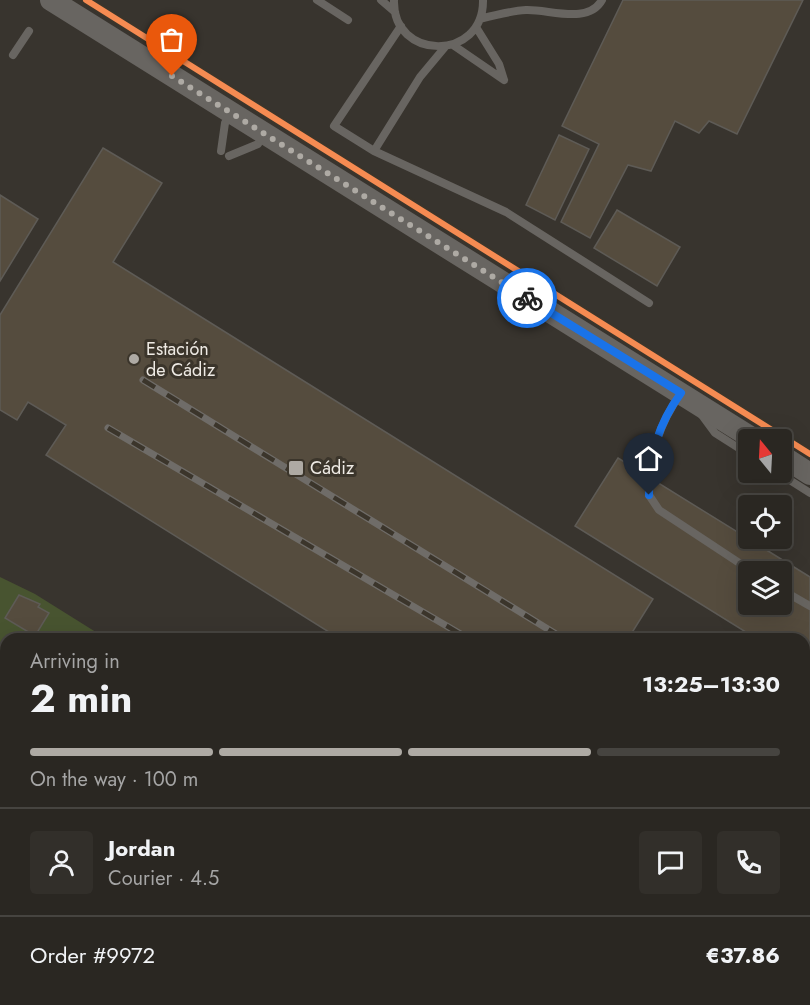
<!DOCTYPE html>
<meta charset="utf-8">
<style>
body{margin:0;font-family:Jost,sans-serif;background:#322f2a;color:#f1f3f6;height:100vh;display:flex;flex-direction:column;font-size:22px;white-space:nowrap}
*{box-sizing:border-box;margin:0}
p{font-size:20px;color:#a5a5a5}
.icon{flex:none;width:33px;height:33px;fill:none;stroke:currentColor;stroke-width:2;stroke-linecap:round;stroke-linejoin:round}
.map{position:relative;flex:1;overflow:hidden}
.panel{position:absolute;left:0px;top:633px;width:810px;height:372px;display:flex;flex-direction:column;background:#2a2722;border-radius:18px 18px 0 0;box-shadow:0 6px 24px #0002,0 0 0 2px #464440}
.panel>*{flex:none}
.needle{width:39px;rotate:342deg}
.controls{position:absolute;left:738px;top:429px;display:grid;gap:12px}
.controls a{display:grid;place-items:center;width:54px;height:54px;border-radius:6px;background:#2a2722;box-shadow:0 6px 24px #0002,0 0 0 2px #464440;font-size:30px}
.pin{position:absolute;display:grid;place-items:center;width:51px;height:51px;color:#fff;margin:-62px -26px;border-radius:50% 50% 50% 0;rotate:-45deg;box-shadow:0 0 6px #0007}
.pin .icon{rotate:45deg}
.courier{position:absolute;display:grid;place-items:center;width:60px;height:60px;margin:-30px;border:4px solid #1a73e8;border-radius:50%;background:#fff;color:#222;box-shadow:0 2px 8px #0007}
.summary em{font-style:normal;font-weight:700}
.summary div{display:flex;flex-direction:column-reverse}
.summary{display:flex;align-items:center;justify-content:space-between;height:102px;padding:0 30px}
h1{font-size:39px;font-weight:700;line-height:45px}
.bar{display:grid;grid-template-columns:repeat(4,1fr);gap:9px 6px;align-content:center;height:72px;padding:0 30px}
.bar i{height:8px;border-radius:4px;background:#464440}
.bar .current{background:#aeaaa4}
.bar p{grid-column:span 4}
.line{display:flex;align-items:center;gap:15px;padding:0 30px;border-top:2px solid #464440}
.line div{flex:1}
.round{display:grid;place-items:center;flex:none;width:63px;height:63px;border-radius:6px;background:#322f2a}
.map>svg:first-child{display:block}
.green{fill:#485430}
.building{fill:#554c3e;stroke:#5e5b56;stroke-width:1.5;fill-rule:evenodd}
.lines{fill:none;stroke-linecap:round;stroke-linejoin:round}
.service{stroke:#686561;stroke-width:8}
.minor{stroke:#686561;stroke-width:16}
.secondary{stroke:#686561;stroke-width:22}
.rail-casing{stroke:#6f6c68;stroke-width:7}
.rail{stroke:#3b352b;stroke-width:4.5;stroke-dasharray:14;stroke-linecap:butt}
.cycleway-casing{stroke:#3b352b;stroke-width:10}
.cycleway{stroke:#f68b52;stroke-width:6}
.done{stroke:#aeaaa4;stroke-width:6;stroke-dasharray:0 10.8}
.route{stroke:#1a73e8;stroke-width:8}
.poi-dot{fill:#aeaaa4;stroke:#3b352b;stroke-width:2}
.labels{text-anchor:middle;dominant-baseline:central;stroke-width:6;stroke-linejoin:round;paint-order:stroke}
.poi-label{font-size:18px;fill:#eeeae4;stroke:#3b352b;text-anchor:start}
</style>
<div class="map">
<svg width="810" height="1005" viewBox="0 0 810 1005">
<rect width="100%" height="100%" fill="#38342e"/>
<path class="green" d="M0,577l35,17 72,45h-101v83l-6,-1z
M228,999h133l-5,6h-133z"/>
<path class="building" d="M623,0h180l-66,134 -28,-13 -10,12 -24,-12 -24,50 -23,-6 -38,73 -29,-16 38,-78 -37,-18z
M559,135l30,14 -34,71 -29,-15z
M103,148l59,35 -49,79 540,337 -25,40h-288l-294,-184 20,-30 -38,-23 -11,18 -17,-10v-95z
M0,195l38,24 -38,62z
M617,210l63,37 -23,39 -63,-38z
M618,458l192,119v71l-6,2v-11h-47l-182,-113zM748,572h34v32h-34z
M19,595l21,9 -2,3 11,6 -14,23 -30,-18z
M0,813h6v186h7l-3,5 -10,-5z
M804,920l6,2v57l-6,-2z
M804,977l6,2v24l-12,-4h6z
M65,999h75l-3,6h-75z
M164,999h64l-5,6h-61z
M473,999h86l-2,6h-62z
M576,999h77l-1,6h-77z
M673,999h38l3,1 -1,5h-41z"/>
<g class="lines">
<path class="service" d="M317,0l31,20
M381,0l14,12
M394,0c-2,61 90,62 89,0
M480,19c15,-4 30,-8 46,-9 23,-1 62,15 76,-10
M401,26l-67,100 40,25 132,61 143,91
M476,27l23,37 5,16
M453,45l51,35
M13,55l16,-24
M221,151l4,-28 6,-8
M374,151l46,-74 25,-30
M229,156l29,-12 5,-8
M681,393c-22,31 -33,65 -32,102l10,15 94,62
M701,414l14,19 33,21
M777,472l33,21
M782,590l28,16"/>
<path class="minor" d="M0,799l6,1
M804,872l6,2
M416,999l22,6
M383,1005l6,-6"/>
<path class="secondary" d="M51,0l704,440
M782,456l28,18"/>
<defs>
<path id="rail" d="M143,380l421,259
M108,428l361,211
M804,771l6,3
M804,791l6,2"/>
</defs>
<use href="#rail" class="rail-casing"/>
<use href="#rail" class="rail"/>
<defs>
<path id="cycleway" d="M86,0l724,454"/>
</defs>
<use href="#cycleway" class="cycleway-casing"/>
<use href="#cycleway" class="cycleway"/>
</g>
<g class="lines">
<path class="done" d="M172,76l355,222"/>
<path class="route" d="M527,298l154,95c-22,30 -33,65 -32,102"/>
</g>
<g class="poi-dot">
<circle cx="134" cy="359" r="6"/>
<rect x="288" y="460" width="16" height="16" rx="3"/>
</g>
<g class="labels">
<g class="poi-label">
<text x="146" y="349">Estación<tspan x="146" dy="21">de Cádiz</tspan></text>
<text x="310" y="468">Cádiz</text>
</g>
</g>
</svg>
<div class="controls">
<a><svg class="needle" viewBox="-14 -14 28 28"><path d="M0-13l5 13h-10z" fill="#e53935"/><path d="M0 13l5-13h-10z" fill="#a5a5a5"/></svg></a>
<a><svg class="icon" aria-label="locate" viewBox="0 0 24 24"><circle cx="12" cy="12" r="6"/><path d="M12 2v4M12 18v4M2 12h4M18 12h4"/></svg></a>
<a><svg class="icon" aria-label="layers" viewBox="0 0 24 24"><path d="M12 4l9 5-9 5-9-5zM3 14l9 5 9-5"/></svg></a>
</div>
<div class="pin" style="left:172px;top:76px;background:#ea580c"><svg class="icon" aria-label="bag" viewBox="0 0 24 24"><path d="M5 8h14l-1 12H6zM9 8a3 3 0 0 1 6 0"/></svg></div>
<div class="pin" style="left:649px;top:495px;background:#1f2937"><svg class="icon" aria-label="home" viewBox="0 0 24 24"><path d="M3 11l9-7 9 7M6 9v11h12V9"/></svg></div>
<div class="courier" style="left:527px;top:298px"><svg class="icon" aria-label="bike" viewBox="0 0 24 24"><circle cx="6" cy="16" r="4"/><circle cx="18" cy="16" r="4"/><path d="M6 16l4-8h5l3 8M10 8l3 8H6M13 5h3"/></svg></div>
<section class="panel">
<div class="summary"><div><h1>2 min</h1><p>Arriving in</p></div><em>13:25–13:30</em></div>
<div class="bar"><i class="current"></i><i class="current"></i><i class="current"></i><i></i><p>On the way · 100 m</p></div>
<div class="line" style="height:108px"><a class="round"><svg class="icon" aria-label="person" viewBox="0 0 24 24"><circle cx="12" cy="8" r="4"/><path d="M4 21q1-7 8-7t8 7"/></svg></a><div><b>Jordan</b><p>Courier · 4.5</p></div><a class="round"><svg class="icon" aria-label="chat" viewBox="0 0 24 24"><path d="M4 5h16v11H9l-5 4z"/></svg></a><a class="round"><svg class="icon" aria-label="phone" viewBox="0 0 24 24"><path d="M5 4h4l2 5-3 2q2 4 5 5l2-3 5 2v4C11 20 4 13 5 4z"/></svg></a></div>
<div class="line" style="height:78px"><div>Order #9972</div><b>€37.86</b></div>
</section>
</div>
